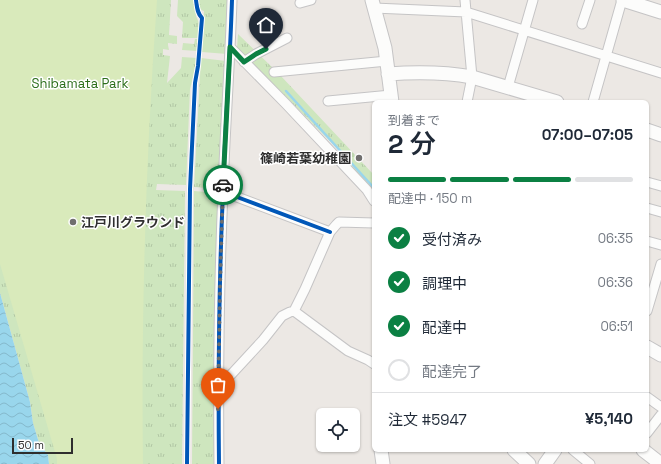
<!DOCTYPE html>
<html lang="ja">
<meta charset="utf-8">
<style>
body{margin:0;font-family:"Space Grotesk","Noto Sans JP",sans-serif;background:#f6f6f7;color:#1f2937;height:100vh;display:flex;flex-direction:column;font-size:15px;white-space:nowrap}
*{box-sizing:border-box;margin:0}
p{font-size:13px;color:#747a83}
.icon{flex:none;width:22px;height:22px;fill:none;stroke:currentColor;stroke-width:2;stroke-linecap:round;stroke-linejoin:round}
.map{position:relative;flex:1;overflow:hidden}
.details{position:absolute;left:372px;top:100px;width:277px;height:352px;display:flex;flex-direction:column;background:#fff;border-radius:6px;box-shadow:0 1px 3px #0004}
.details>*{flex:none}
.tools{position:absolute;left:316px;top:408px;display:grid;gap:8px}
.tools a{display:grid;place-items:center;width:44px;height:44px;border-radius:6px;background:#fff;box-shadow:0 1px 3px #0004;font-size:20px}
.scale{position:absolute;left:12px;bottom:10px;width:61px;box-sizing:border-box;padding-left:4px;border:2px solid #2e2e2e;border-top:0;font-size:11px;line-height:14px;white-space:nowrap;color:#2e2e2e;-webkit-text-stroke:3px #fff;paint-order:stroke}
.pin{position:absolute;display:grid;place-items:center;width:34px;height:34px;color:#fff;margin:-41px -17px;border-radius:50% 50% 50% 0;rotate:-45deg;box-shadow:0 0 4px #0007}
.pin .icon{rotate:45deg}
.courier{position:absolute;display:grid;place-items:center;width:40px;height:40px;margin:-20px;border:3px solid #0b8043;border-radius:50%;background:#fff;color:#222;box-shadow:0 1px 5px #0007}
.headline em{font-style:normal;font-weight:600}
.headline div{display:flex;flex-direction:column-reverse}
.headline{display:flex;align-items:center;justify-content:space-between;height:68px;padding:0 16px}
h1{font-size:26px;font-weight:600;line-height:30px}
.bar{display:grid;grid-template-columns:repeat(4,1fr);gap:6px 4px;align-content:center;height:48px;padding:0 16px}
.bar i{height:5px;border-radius:3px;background:#e0e1e3}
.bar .active{background:#0b8043}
.bar p{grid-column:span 4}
.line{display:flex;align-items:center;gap:10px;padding:0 16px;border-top:1px solid #e0e1e3}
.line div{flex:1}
ol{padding:0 16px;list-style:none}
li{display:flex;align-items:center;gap:12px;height:44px}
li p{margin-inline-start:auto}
li .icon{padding:4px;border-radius:50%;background:#0b8043;color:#fff;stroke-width:4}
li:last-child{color:#747a83}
li i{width:22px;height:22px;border:2px solid #e0e1e3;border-radius:50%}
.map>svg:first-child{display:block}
.grass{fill:url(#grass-tufts)}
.pitch{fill:#d9eabb}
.water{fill:url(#water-waves)}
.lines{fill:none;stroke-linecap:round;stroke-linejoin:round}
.stream{stroke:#99d6ec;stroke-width:2.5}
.street-casing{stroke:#c5c4c5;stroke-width:11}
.secondary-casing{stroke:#c5c4c5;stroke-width:15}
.street{stroke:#fcfcfb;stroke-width:9}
.secondary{stroke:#fcfcfb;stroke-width:13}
.cycleway-casing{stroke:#fff;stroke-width:6}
.cycleway{stroke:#0057b8;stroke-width:4}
.done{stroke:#706f6e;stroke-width:4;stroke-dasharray:0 7.2}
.route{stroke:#0b8043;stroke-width:5}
.poi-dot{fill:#706f6e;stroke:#fff;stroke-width:1.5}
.labels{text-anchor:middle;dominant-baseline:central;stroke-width:3;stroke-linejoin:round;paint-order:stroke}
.park-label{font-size:13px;fill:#2c6e1b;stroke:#fff}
.poi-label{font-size:13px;font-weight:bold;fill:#2e2e2e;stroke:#fff;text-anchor:end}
</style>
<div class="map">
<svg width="661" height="464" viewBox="0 0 661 464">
<defs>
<pattern id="grass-tufts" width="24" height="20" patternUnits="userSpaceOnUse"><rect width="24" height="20" fill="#cee6be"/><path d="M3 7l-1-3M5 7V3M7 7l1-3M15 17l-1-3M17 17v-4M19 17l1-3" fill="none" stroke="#b1c6a4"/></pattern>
<pattern id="water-waves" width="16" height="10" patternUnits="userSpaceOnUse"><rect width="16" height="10" fill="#99d6ec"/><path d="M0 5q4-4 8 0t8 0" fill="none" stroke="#84b8cb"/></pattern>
</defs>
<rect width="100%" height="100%" fill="#ece8e4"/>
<path class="grass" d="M0,0h171l-2,35 8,1v8l-9,-1v2l1,5 -6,-1v6l7,1 -3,27 14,-15 1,-11 15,1 -1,7 -6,24 -4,96 -29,-1 -1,6 29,1 -3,273h-133l-1,-9 -9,-12 -6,-20 -3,-21 -30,-109z
M178,0h17l1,16 3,7 -1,15h-16l1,-16 -6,-6z
M199,0h31l-3,54 -25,-2 2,-41c-6,-2 -5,-5 -5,-11z
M238,34l42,41 94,100v17l-38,-45 -99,-99z
M195,39h3l-1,12 -15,-1 1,-7 11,1z
M201,58l25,3 -6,128 -26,-2z
M194,191l25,2 -3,271h-24z"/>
<path class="pitch" d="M0,0h157c-11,154 -16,309 -14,464h-86v-5l-57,-195z"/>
<path class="water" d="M0,293l30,109 3,21 6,20 9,12 1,9h-49z"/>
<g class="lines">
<path class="stream" d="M286,91l88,97"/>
<defs>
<path id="street" d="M465,0l7,77 -5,25
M300,3l11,-3
M374,8l92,4 195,61
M582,24l8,-24
M230,47l56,57 81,86 7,11
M244,62l12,-8 31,-16
M274,72l113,-11
M508,87l25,-87
M328,101l63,-6
M593,102l29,-102
M647,182l14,4
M223,191l4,1 10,5 93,35
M647,208l14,4
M647,241l14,4
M294,311l54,40 20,9 6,4
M647,311l14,-47
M218,382l4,-1 5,-2 36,-39 19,-24 8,-4 4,-1 11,-22 25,-57 6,-7 3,-3 35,1
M647,397l14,10
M647,433l14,-18
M573,450l17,14
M219,464c-1,-91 0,-182 4,-273 2,-64 7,-127 9,-191"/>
<path id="secondary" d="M372,0l13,48 7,54
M623,0l38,12
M388,74c29,-2 56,-2 84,3l85,25
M647,130l14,5
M647,347l14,8
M381,450l2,14
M514,450l15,14
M643,450l18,14
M545,464l10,-14"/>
</defs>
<use href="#street" class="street-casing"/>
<use href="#secondary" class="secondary-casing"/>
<use href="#street" class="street"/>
<use href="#secondary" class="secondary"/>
<defs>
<path id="cycleway" d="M223,191l4,1 10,5 93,35
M187,464l3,-275 5,-106 3,-17 4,-48c-5,-5 -5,-11 -6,-18
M219,464c-1,-91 0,-182 4,-273 2,-64 7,-127 9,-191"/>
</defs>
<use href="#cycleway" class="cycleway-casing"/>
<use href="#cycleway" class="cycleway"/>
</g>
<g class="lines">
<path class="done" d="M218,409l2,-121 3,-103"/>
<path class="route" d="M223,185l7,-138 14,15 12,-8 10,-5"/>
</g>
<g class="poi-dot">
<circle cx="359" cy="158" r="4"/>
<circle cx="73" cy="222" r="4"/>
</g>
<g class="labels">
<g class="park-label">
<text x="80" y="83">Shibamata Park</text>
</g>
<g class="poi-label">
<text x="351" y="158">篠崎若葉幼稚園</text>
<text x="81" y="222" text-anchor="start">江戸川グラウンド</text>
</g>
</g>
</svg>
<div class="tools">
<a><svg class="icon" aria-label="locate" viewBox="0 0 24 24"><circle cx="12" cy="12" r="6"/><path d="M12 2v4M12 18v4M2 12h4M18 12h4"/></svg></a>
</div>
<div class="scale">50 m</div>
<div class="pin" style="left:218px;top:409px;background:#ea580c"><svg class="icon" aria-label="bag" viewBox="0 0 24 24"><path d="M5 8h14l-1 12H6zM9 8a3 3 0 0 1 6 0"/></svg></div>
<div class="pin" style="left:266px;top:49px;background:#1f2937"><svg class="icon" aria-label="home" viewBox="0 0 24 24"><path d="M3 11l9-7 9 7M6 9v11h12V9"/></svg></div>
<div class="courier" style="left:223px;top:185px"><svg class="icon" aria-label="car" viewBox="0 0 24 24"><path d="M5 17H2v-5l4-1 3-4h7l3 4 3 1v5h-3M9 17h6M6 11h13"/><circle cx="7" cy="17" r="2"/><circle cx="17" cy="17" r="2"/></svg></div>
<section class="details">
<div class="headline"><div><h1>2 分</h1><p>到着まで</p></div><em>07:00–07:05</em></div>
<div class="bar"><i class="active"></i><i class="active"></i><i class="active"></i><i></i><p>配達中 · 150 m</p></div>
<ol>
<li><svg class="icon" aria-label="check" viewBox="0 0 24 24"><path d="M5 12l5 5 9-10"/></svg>受付済み<p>06:35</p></li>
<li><svg class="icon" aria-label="check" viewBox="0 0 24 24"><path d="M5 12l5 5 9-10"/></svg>調理中<p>06:36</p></li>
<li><svg class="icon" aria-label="check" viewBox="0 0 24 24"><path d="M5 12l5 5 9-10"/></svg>配達中<p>06:51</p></li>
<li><i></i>配達完了</li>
</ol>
<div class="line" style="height:52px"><div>注文 #5947</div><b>¥5,140</b></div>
</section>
</div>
